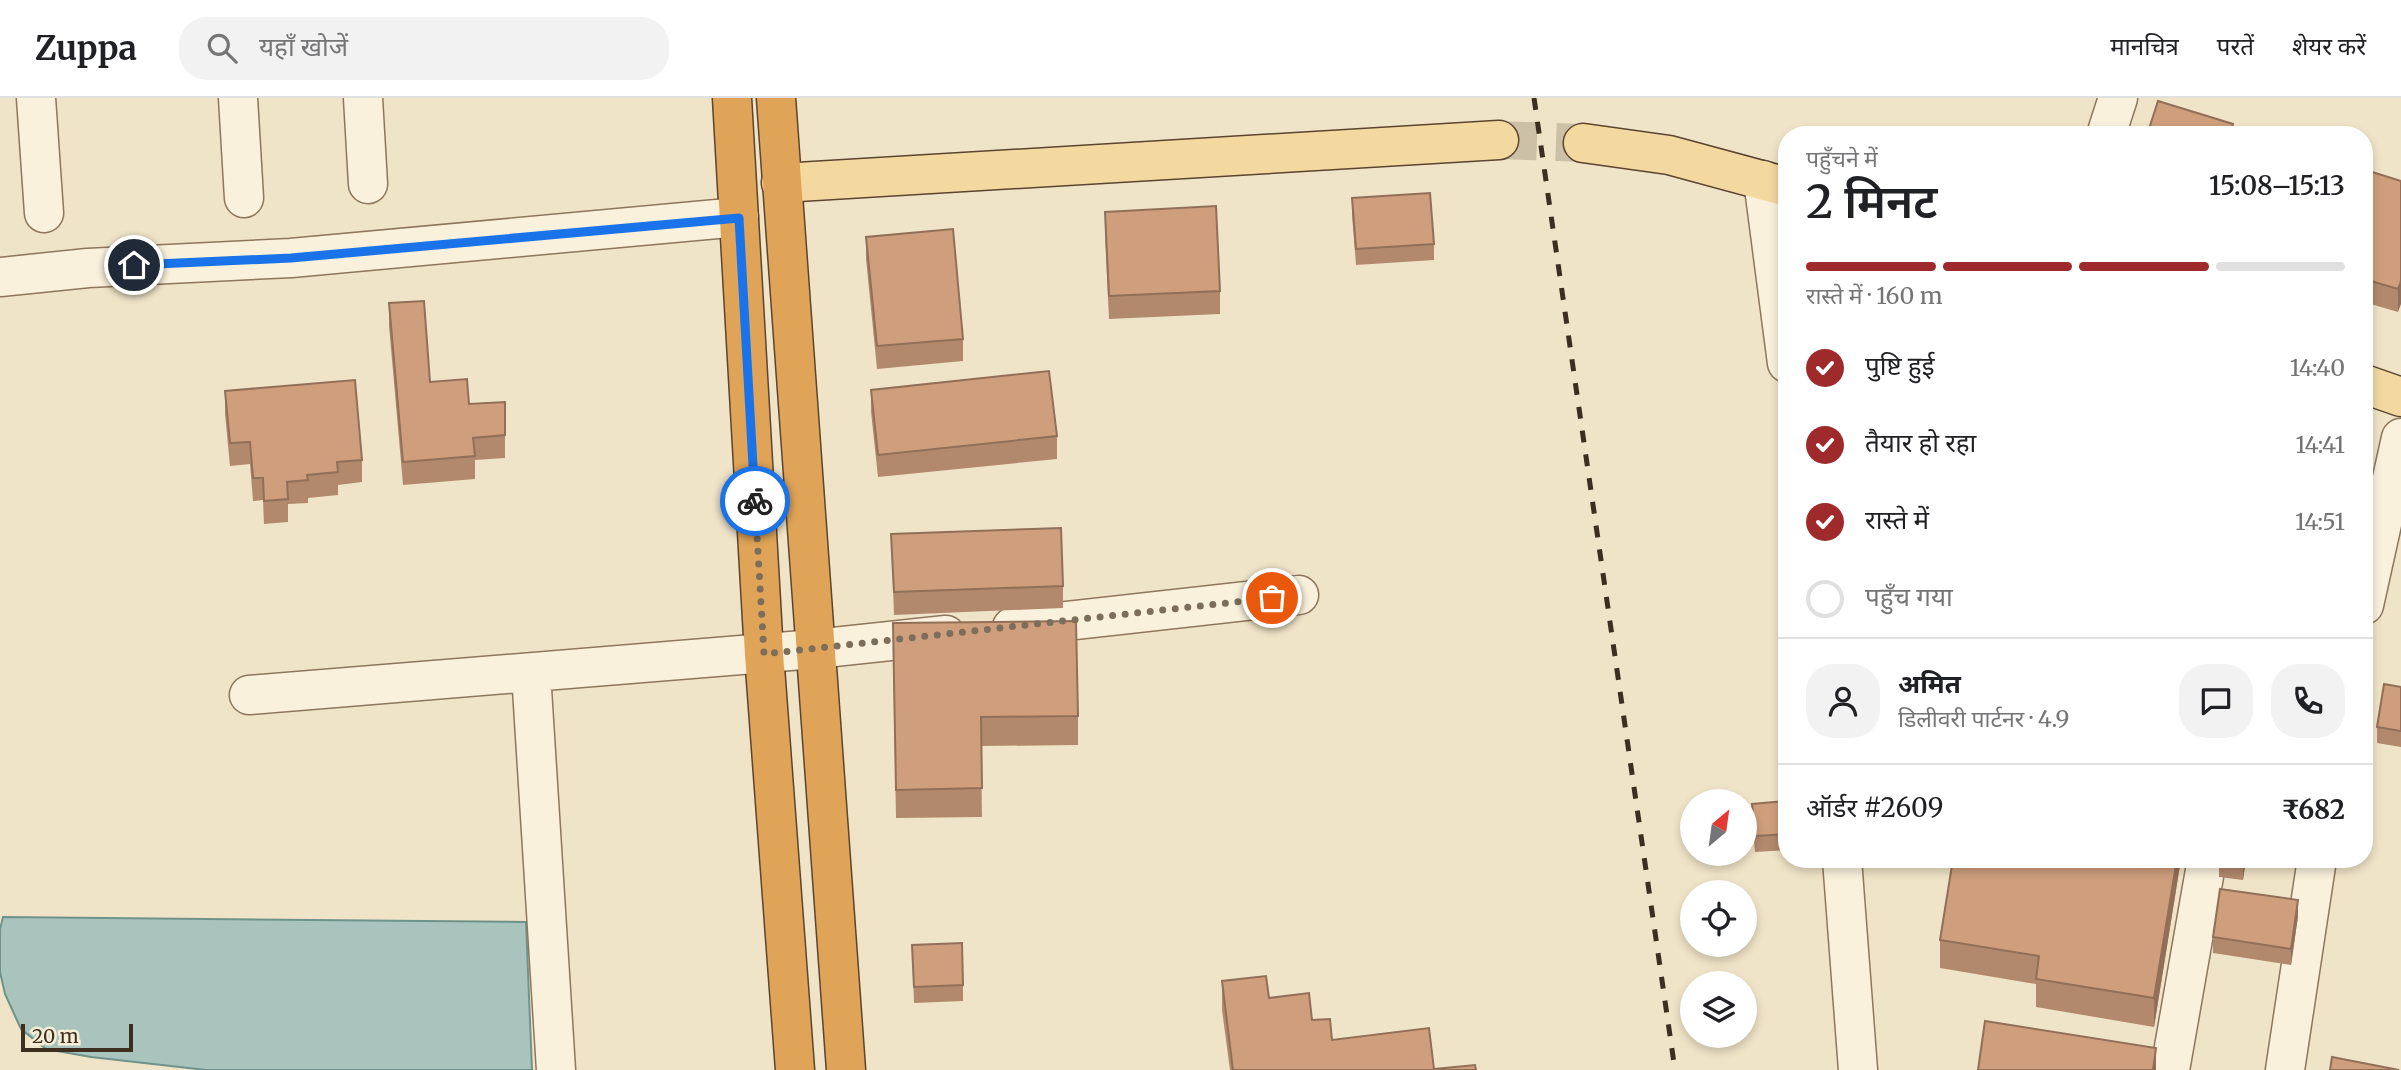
<!DOCTYPE html>
<html lang="hi">
<meta charset="utf-8">
<style>
body{margin:0;font-family:Merriweather,"Noto Sans Devanagari",serif;background:#f2f2f2;color:#202124;height:100vh;display:flex;flex-direction:column;font-size:26px;white-space:nowrap}
*{box-sizing:border-box;margin:0}
p{font-size:23px;color:#757577}
.icon{flex:none;width:38px;height:38px;fill:none;stroke:currentColor;stroke-width:2;stroke-linecap:round;stroke-linejoin:round}
.map{position:relative;flex:1;overflow:hidden}
.panel{position:absolute;left:1778px;top:28px;width:595px;height:742px;display:flex;flex-direction:column;background:#fff;border-radius:28px;box-shadow:0 4px 10px #0003}
.panel>*{flex:none}
.needle{width:46px;rotate:29deg}
.controls{position:absolute;left:1680px;top:691px;display:grid;gap:14px}
.controls a{display:grid;place-items:center;width:77px;height:77px;border-radius:50%;background:#fff;box-shadow:0 4px 10px #0003;font-size:35px}
.scale{position:absolute;left:21px;bottom:18px;width:112px;box-sizing:border-box;padding-left:7px;border:4px solid #3d2e20;border-top:0;font-size:19px;line-height:24px;white-space:nowrap;color:#3d2e20;-webkit-text-stroke:5px #f7eed8;paint-order:stroke}
.pin{position:absolute;display:grid;place-items:center;width:60px;height:60px;color:#fff;margin:-30px;border:4px solid #fff;border-radius:50%;box-shadow:0 2px 7px #0007}
.courier{position:absolute;display:grid;place-items:center;width:70px;height:70px;margin:-35px;border:5px solid #1a73e8;border-radius:50%;background:#fff;color:#222;box-shadow:0 2px 9px #0007}
.summary em{font-style:normal;font-weight:600}
.summary div{display:flex;flex-direction:column-reverse}
.summary{display:flex;align-items:center;justify-content:space-between;height:119px;padding:0 28px}
h1{font-size:46px;font-weight:600;line-height:52px}
.bar{display:grid;grid-template-columns:repeat(4,1fr);gap:10px 7px;align-content:center;height:84px;padding:0 28px}
.bar i{height:9px;border-radius:5px;background:#e0e0e0}
.bar .on{background:#9e2a2b}
.bar p{grid-column:span 4}
.line{display:flex;align-items:center;gap:18px;padding:0 28px;border-top:2px solid #e0e0e0}
.line div{flex:1}
.round{display:grid;place-items:center;flex:none;width:74px;height:74px;border-radius:28px;background:#f2f2f2}
ol{padding:0 28px;list-style:none}
li{display:flex;align-items:center;gap:21px;height:77px}
li p{margin-inline-start:auto}
li .icon{padding:7px;border-radius:50%;background:#9e2a2b;color:#fff;stroke-width:4}
li:last-child{color:#757577}
li i{width:38px;height:38px;border:4px solid #e0e0e0;border-radius:50%}
header{display:flex;align-items:center;gap:42px;box-sizing:border-box;height:98px;padding:0 35px;background:#fff;border-bottom:2px solid #e0e0e0}
header strong{font-size:33px}
nav{display:flex;gap:38px;margin-inline-start:auto;font-size:24px}
.search{width:490px;height:63px;background:#f2f2f2;display:flex;align-items:center;gap:18px;box-sizing:border-box;padding:0 24px;border-radius:28px;color:#757577;font-size:26px}
.map>svg:first-child{display:block}
.water{fill:#a9c4bc;stroke:#6f938a;stroke-width:2}
.lines{fill:none;stroke-linecap:round;stroke-linejoin:round}
.major-tunnel{stroke:#ccc0a6;stroke-width:38;stroke-dasharray:38 19;stroke-linecap:butt}
.minor-casing{stroke:#8d765c;stroke-width:41}
.major-casing{stroke:#5b4430;stroke-width:41}
.highway-casing{stroke:#5b4430;stroke-width:41}
.minor{stroke:#faf1dc;stroke-width:38}
.major{stroke:#f3d9a0;stroke-width:38}
.highway{stroke:#e0a458;stroke-width:38}
.rail{stroke:#3d2e20;stroke-width:5;stroke-dasharray:12 12;stroke-linecap:butt}
.wall{fill:#b2896c}
.shaded-wall{fill:#916f58}
.building{fill:#cf9f7d;stroke:#916f58;stroke-width:2}
.done{stroke:#7c6e5b;stroke-width:7;stroke-dasharray:0 12.6}
.route{stroke:#1a73e8;stroke-width:9}
</style>
<header>
<strong>Zuppa</strong>
<div class="search"><svg class="icon" aria-label="search" viewBox="0 0 24 24"><circle cx="10" cy="10" r="6"/><path d="M15 15l6 6"/></svg>यहाँ खोजें</div>
<nav><a>मानचित्र</a><a>परतें</a><a>शेयर करें</a></nav>
</header>
<div class="map">
<svg width="2401" height="972" viewBox="0 0 2401 972">
<rect width="100%" height="100%" fill="#f0e4c8"/>
<path class="water" d="M3,819l523,5 6,148h-326l-115,-13 -45,-8 -25,-20 -16,-35 -5,-22v-43z"/>
<g class="lines">
<path class="major-tunnel" d="M1499,42l84,3"/>
<defs>
<path id="minor" d="M36,0l8,115
M238,0l6,100
M363,0l5,86
M2106,37l12,-37
M1763,82l24,183
M0,179l88,-9 203,-10 448,-41
M2364,507l37,-167
M1012,529l287,-32
M531,575l25,397
M249,597l566,-46 131,-14
M1842,761l16,211
M2170,972l37,-211
M2285,972l32,-211"/>
<path id="major" d="M1583,45l86,12 118,32
M781,85l718,-43
M2364,286l37,13"/>
<path id="highway" d="M732,0l32,556 31,416
M776,0l70,972"/>
</defs>
<use href="#minor" class="minor-casing"/>
<use href="#major" class="major-casing"/>
<use href="#highway" class="highway-casing"/>
<use href="#minor" class="minor"/>
<use href="#major" class="major"/>
<use href="#highway" class="highway"/>
<path class="rail" d="M1534,0l141,972"/>
</g>
<path class="wall" d="M2401,83l-3,131 -34,-10v-117z
M1352,100l82,46v16l-78,5 -4,-51z
M1105,114l115,79v23l-111,5 -4,-84z
M866,139l97,102v22l-86,8 -11,-110z
M389,205l41,79 39,22 36,-2v56l-30,2v19l-72,6 -14,-159z
M871,292l186,46v23l-179,18 -7,-65z
M225,293l137,69v22l-24,3v10l-30,3v5l-20,1v18l-24,2 -1,-24 -10,1 -3,-37 -20,2 -5,-52z
M891,436l172,52v22l-169,7z
M893,554l185,64v29l-97,1 1,71 -86,1z
M2401,589v60l-24,-4v-16z
M1787,703v49l-32,2 -3,-32v-16z
M2181,761l-27,168 -118,-20v-23l-96,-16v-28z
M2219,761h27l-3,21 -24,-3z
M2275,761h28l-1,5z
M2298,818l-7,49 -78,-12v-16z
M912,847l51,40v16l-49,2z
M1222,883l47,17 43,22 20,20 102,29 42,1h-246l-8,-60z"/>
<path class="shaded-wall" d="M2401,183v23l-3,8v-23z
M2177,761h4l-27,168v-29z
M2244,761h2l-3,21v-16z
M2298,802v16l-7,49v-16z
M2156,950v22h-3z"/>
<path class="building" d="M2158,3l75,23 -3,11h-83z
M2369,73l32,10v100l-3,8 -34,-10v-94z
M1430,95l4,51 -78,5 -4,-51z
M1216,108l4,85 -111,5 -4,-84z
M953,131l10,110 -86,7 -11,-109z
M424,203l6,81 37,-3 2,25 36,-2v33l-32,3 2,18 -72,6 -14,-159z
M1049,273l8,65 -179,19 -7,-65z
M355,282l7,80 -25,2 1,10 -31,3 1,5 -21,2 1,17 -24,2 -1,-23h-10l-3,-36 -20,1 -5,-52z
M1061,430l2,58 -169,6 -3,-58z
M1076,523l2,95 -97,1 1,71 -86,2 -3,-167z
M2384,586l17,3v44l-24,-4z
M1787,703v33l-32,2 -3,-32z
M1953,761h224l-23,139 -118,-19 3,-23 -99,-16z
M2219,761h25l-1,5 -24,-3z
M2220,791l78,11 -7,49 -78,-12z
M962,845l1,42 -49,2 -2,-42z
M1266,878l3,22 40,-5 3,27 18,-1 2,21 97,-12 5,41 41,-4 1,5h-243l-11,-89z
M1985,923l171,27 -3,22h-175z
M2332,959l67,13h-69z"/>
<g class="lines">
<path class="done" d="M755,403l9,153 508,-56"/>
<path class="route" d="M134,167l157,-7 448,-40 16,283"/>
</g>
</svg>
<div class="controls">
<a><svg class="needle" viewBox="-14 -14 28 28"><path d="M0-13l5 13h-10z" fill="#e53935"/><path d="M0 13l5-13h-10z" fill="#757577"/></svg></a>
<a><svg class="icon" aria-label="locate" viewBox="0 0 24 24"><circle cx="12" cy="12" r="6"/><path d="M12 2v4M12 18v4M2 12h4M18 12h4"/></svg></a>
<a><svg class="icon" aria-label="layers" viewBox="0 0 24 24"><path d="M12 4l9 5-9 5-9-5zM3 14l9 5 9-5"/></svg></a>
</div>
<div class="scale">20 m</div>
<div class="pin" style="left:1272px;top:500px;background:#ea580c"><svg class="icon" aria-label="bag" viewBox="0 0 24 24"><path d="M5 8h14l-1 12H6zM9 8a3 3 0 0 1 6 0"/></svg></div>
<div class="pin" style="left:134px;top:167px;background:#1f2937"><svg class="icon" aria-label="home" viewBox="0 0 24 24"><path d="M3 11l9-7 9 7M6 9v11h12V9"/></svg></div>
<div class="courier" style="left:755px;top:403px"><svg class="icon" aria-label="bike" viewBox="0 0 24 24"><circle cx="6" cy="16" r="4"/><circle cx="18" cy="16" r="4"/><path d="M6 16l4-8h5l3 8M10 8l3 8H6M13 5h3"/></svg></div>
<section class="panel">
<div class="summary"><div><h1>2 मिनट</h1><p>पहुँचने में</p></div><em>15:08–15:13</em></div>
<div class="bar"><i class="on"></i><i class="on"></i><i class="on"></i><i></i><p>रास्ते में · 160 m</p></div>
<ol>
<li><svg class="icon" aria-label="check" viewBox="0 0 24 24"><path d="M5 12l5 5 9-10"/></svg>पुष्टि हुई<p>14:40</p></li>
<li><svg class="icon" aria-label="check" viewBox="0 0 24 24"><path d="M5 12l5 5 9-10"/></svg>तैयार हो रहा<p>14:41</p></li>
<li><svg class="icon" aria-label="check" viewBox="0 0 24 24"><path d="M5 12l5 5 9-10"/></svg>रास्ते में<p>14:51</p></li>
<li><i></i>पहुँच गया</li>
</ol>
<div class="line" style="height:126px"><a class="round"><svg class="icon" aria-label="person" viewBox="0 0 24 24"><circle cx="12" cy="8" r="4"/><path d="M4 21q1-7 8-7t8 7"/></svg></a><div><b>अमित</b><p>डिलीवरी पार्टनर · 4.9</p></div><a class="round"><svg class="icon" aria-label="chat" viewBox="0 0 24 24"><path d="M4 5h16v11H9l-5 4z"/></svg></a><a class="round"><svg class="icon" aria-label="phone" viewBox="0 0 24 24"><path d="M5 4h4l2 5-3 2q2 4 5 5l2-3 5 2v4C11 20 4 13 5 4z"/></svg></a></div>
<div class="line" style="height:91px"><div>ऑर्डर #2609</div><b>₹682</b></div>
</section>
</div>
